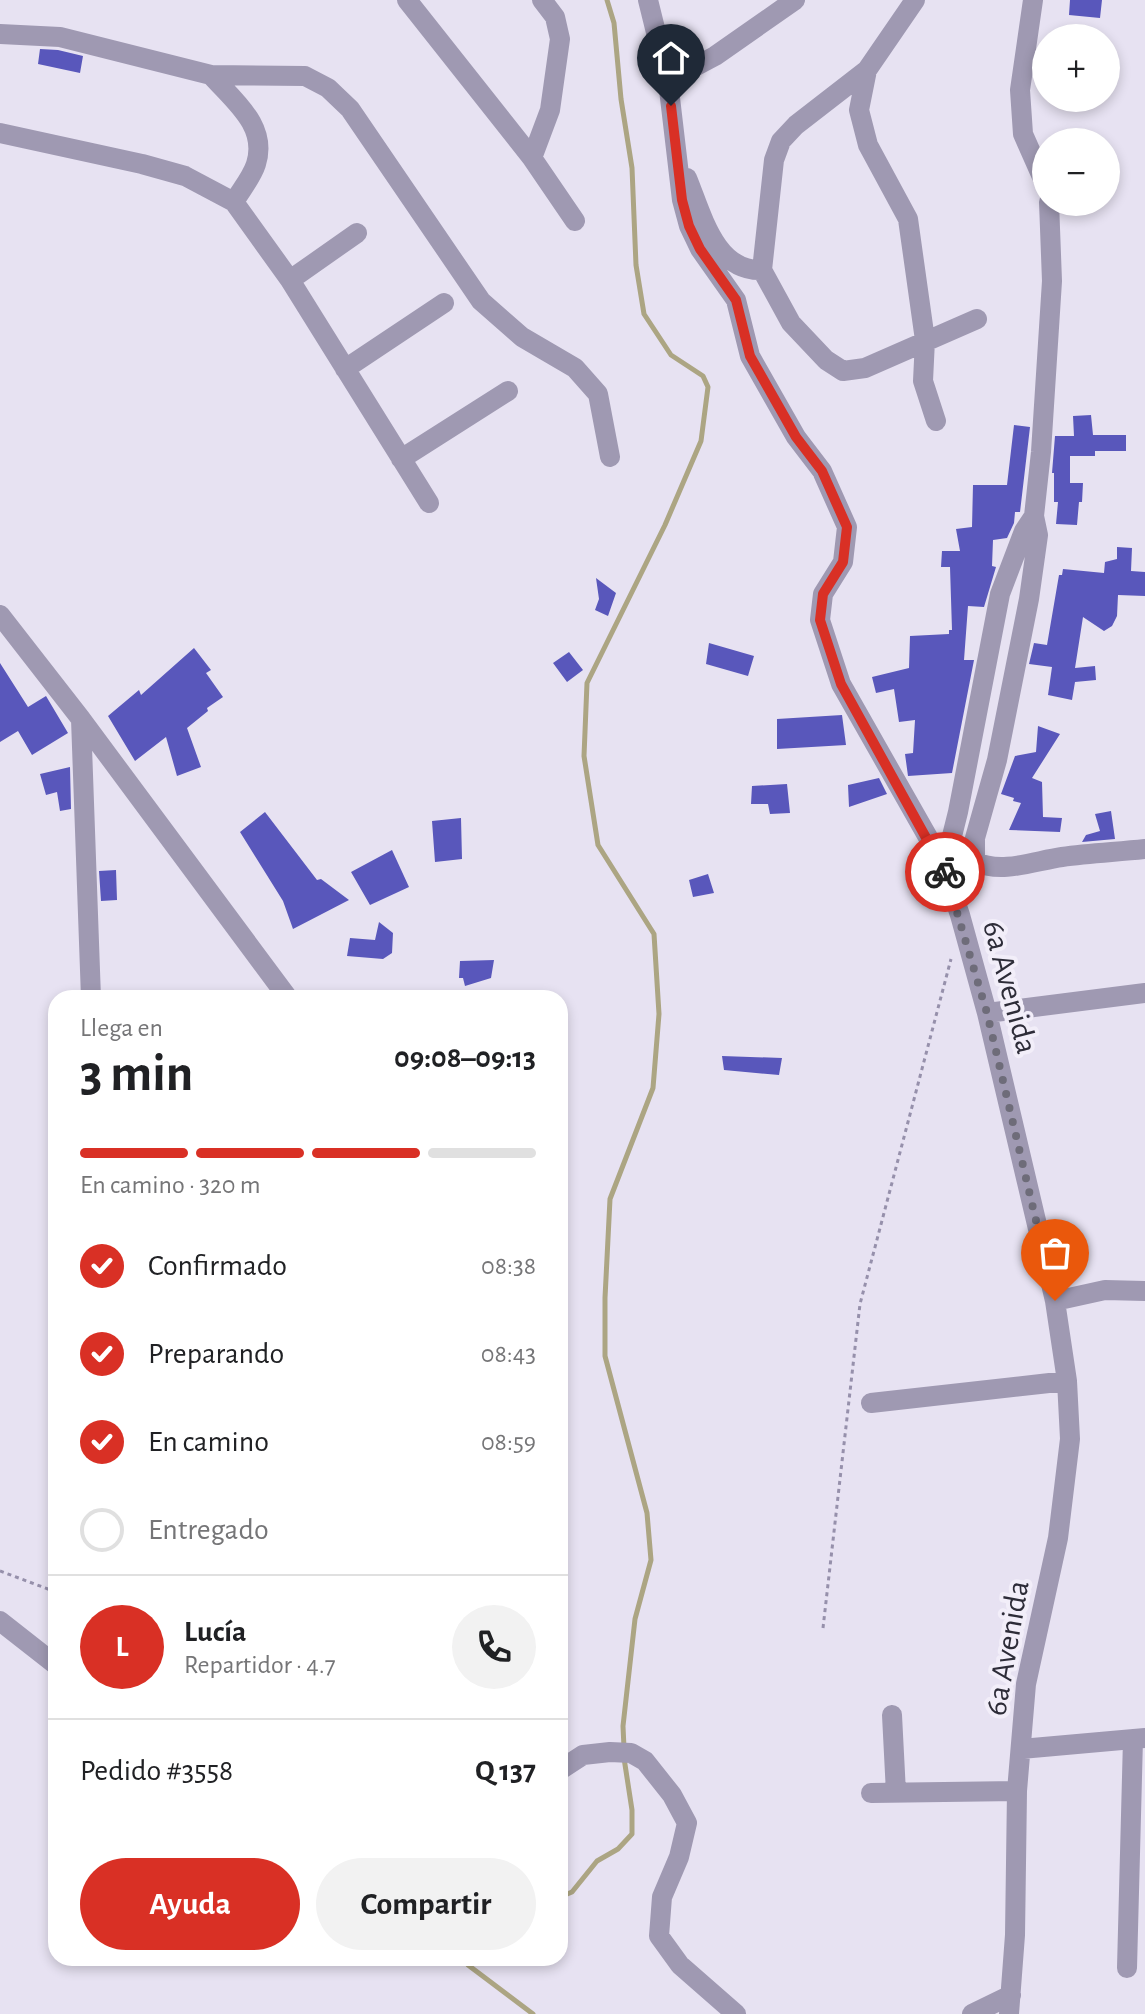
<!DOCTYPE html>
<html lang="es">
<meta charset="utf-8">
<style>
body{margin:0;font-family:"Alegreya Sans",sans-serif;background:#f2f2f2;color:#202124;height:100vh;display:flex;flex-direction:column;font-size:30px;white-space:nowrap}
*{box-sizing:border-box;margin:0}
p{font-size:26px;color:#757577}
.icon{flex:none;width:44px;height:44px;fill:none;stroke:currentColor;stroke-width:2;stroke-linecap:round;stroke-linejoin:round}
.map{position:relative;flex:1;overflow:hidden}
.side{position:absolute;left:48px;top:990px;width:520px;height:976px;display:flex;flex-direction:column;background:#fff;border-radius:24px;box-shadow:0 4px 12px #0003}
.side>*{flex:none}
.fabs{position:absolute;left:1032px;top:24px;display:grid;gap:16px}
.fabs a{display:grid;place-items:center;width:88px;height:88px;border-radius:50%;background:#fff;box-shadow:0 4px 12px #0003;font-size:40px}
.pin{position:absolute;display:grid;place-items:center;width:68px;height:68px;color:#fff;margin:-82px -34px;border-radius:50% 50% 50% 0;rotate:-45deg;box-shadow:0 0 8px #0007}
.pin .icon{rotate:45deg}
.courier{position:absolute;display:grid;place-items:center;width:80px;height:80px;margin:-40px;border:6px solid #d93025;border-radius:50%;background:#fff;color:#222;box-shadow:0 2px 10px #0007}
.overview em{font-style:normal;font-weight:700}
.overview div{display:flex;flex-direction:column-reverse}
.overview{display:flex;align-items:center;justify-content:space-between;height:136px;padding:0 32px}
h1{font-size:52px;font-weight:700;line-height:60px}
.bar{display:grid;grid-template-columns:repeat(4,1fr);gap:12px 8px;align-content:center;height:96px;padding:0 32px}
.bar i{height:10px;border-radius:6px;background:#e0e0e0}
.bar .on{background:#d93025}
.bar p{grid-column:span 4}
.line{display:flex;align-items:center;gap:20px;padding:0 32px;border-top:2px solid #e0e0e0}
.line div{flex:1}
.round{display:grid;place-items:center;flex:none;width:84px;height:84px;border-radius:42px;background:#f2f2f2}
ol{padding:0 32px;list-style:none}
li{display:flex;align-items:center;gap:24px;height:88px}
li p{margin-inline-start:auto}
li .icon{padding:8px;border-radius:50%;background:#d93025;color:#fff;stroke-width:4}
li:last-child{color:#757577}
li i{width:44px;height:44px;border:4px solid #e0e0e0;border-radius:50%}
.button{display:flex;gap:16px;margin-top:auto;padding:16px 32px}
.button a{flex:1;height:92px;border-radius:48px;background:#d93025;color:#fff;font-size:32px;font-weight:700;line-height:92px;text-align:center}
.button a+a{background:#f2f2f2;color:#202124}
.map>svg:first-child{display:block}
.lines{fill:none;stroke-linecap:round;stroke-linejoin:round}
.stream{stroke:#aca583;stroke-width:5}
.building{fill:#5957bb}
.path{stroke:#9690ab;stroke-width:3;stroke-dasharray:4 4;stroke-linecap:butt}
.minor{stroke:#9f99b2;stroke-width:20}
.done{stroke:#6e6c79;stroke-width:8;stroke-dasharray:0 14.4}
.route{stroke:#d93025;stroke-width:10}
.labels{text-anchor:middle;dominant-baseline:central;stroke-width:8;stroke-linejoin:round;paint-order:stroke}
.street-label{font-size:32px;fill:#2d2c38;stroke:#f2eef9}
</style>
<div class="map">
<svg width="1145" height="2014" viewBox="0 0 1145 2014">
<rect width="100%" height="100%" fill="#e7e2f2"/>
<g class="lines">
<path class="stream" d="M607,0l7,23 7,76 11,69 4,97 8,49 27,41 32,21 5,11 -7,54 -36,84 -78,158 -3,73 14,89 56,89 5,80 -6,74 -43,111 -5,99v58l42,157 4,47 -16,59 -12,107 1,22
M560,1897l12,-5 25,-31 21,-12 14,-15v-24l-8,-52
M468,1958v7l65,49"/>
</g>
<path class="building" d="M1070,0h32l-2,18 -31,-3z
M40,49l18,1 25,6 -3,17 -42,-9z
M1091,415l2,20h33v16h-31v5h-25v27h13l-1,19h-3l-2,23 -21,-1 2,-22h-4v-29h-2l3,-37h19l-1,-20z
M1014,425l16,2 -10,85h-5l-1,11 -7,15 -14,2 -1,26 4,1 -12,40 -16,-1 -4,54h10l-22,113 -44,3 -3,-22 8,-1 2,-33 -16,2 -5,-33 -18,4 -4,-16 37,-9 1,-32 39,-2v-4h3l-2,-63h-9l1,-16h18l-4,-22 16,-2 1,-42h34z
M1117,547l15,1 -1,23 14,1v24l-27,-1 -1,21 -5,10 -8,5 -21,-14 -8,51 20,-2 1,14 -21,2 -3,18 -24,-5 4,-28 -23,-3 5,-21 13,2 12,-70h3l1,-6 41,4 1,-11 12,-3z
M596,578l20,15 -8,23 -13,-6 4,-11z
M709,643l45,13 -6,20 -42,-12z
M194,648l17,22 -5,3 17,24 -16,11 1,3 -21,17 14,39 -24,9 -11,-39 -31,24 -27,-45 31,-26 2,5z
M569,652l14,18 -16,12 -14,-19z
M0,663l28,44 18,-11 22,37 -36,22 -14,-24 -18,11z
M842,715l4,30 -69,4v-30z
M1038,726l22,8 -28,44 10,4 1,35 19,1 -2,14 -51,-2 12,-27 -8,-2 1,-3 -13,-4 14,-38 21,-4z
M70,767l1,42 -11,2 -3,-19 -11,3 -6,-21z
M879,778l8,16 -38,13 -1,-22z
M787,784l3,29 -20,1 -2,-10h-17l1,-18z
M1111,811l4,28 -33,3 4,-7 14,-4 -5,-17z
M265,812l52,68 4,-1 28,21 -56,29 -10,-28 -43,-69z
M461,818l1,41 -27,3 -3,-41z
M392,850l17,37 -39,18 -19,-33z
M116,870l1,30 -16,1 -2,-30z
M708,874l6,19 -21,4 -4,-17z
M379,922l14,11 -1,20 -9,6 -36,-3 3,-18 25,2z
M494,960l-3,18 -26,8 -2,-8h-4l1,-17z
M722,1056l60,2 -3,17 -55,-5z"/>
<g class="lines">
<path class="path" d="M0,1571l56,21
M823,1628l37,-324 91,-345"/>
<path class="minor" d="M407,0l125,158 43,63
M648,0l20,81 14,119 7,26 11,23 36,51 14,56 46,81 26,34 25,56 -4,35 -20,32 -3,26 21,64 101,178 18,53 27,98 68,288 12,80 3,58 -12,99 -32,146 -9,107 -2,144 -6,79
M915,0l-48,70 -8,40 9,35 40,74 17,121 -2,41 13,40
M1033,0l-13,90 3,44 23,52
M0,34l60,3 151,38 94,1 23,12 22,21 131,192 41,36 53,31 23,26 12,63
M867,70l-71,55 -15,16 -7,19 -12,110 29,53 35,37 17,11 22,-3 112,-49
M211,75c23,26 57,51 45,89 -4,13 -15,26 -22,38
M668,81l47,-25 80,-56
M0,133l142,31 43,12 49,26 56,78 139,223
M532,158l18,-48 10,-71 -5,-22 -13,-17
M687,178c15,36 28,94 75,92
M290,280l67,-47
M345,369l99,-66
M401,459l107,-68
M1034,516l4,19 -9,64 -32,161 -22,78v24c28,12 59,-1 87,-5 28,-4 56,-5 83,-8
M0,615l81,104 207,279
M81,719l10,279
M942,862l8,-18 8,-32 42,-218 24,-63 10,-15 7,-64 11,-171 -3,-79
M987,1013l158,-20
M1055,1301l50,-11 40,1
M871,1403l196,-22
M0,1621l56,44
M892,1715l4,78
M1021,1749l124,-11
M560,1770l23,-15 27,-3 21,1 14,8 27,34 15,28 -8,34 -17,40 -3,39 21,29 56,49
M871,1793l146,-2
M1127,1968l6,-229
M972,2014l39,-19"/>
</g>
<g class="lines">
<path class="done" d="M945,872l42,141 68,288"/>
<path class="route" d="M671,106l11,94 7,26 11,23 36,51 14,56 46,81 26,34 25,56 -4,35 -20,32 -3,26 21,64 104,188"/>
</g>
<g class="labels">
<g class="street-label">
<text transform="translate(1010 987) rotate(75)">6a Avenida</text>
<text transform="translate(1007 1648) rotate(-80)">6a Avenida</text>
</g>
</g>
</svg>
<div class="fabs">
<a>+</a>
<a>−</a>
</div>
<div class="pin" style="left:1055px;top:1301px;background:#ea580c"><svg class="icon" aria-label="bag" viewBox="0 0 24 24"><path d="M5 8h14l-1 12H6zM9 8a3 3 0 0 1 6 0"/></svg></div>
<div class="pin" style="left:671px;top:106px;background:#1f2937"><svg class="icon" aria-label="home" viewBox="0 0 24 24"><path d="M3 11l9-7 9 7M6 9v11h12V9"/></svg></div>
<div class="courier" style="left:945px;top:872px"><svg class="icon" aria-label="bike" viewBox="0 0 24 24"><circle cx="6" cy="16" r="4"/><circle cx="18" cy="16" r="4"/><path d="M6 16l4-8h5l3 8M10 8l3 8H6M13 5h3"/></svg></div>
<section class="side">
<div class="overview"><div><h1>3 min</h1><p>Llega en</p></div><em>09:08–09:13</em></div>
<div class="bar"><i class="on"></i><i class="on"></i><i class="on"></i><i></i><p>En camino · 320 m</p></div>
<ol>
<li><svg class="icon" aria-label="check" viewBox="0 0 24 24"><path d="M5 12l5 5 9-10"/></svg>Confirmado<p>08:38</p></li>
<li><svg class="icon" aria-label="check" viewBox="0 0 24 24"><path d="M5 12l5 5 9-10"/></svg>Preparando<p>08:43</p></li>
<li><svg class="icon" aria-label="check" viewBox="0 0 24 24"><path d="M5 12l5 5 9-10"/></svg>En camino<p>08:59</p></li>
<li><i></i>Entregado</li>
</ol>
<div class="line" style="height:144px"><b class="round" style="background:#d93025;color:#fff">L</b><div><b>Lucía</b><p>Repartidor · 4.7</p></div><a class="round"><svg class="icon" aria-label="phone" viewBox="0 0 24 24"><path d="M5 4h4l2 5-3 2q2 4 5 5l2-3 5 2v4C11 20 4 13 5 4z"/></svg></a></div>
<div class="line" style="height:104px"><div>Pedido #3558</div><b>Q 137</b></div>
<div class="button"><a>Ayuda</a><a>Compartir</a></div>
</section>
</div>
